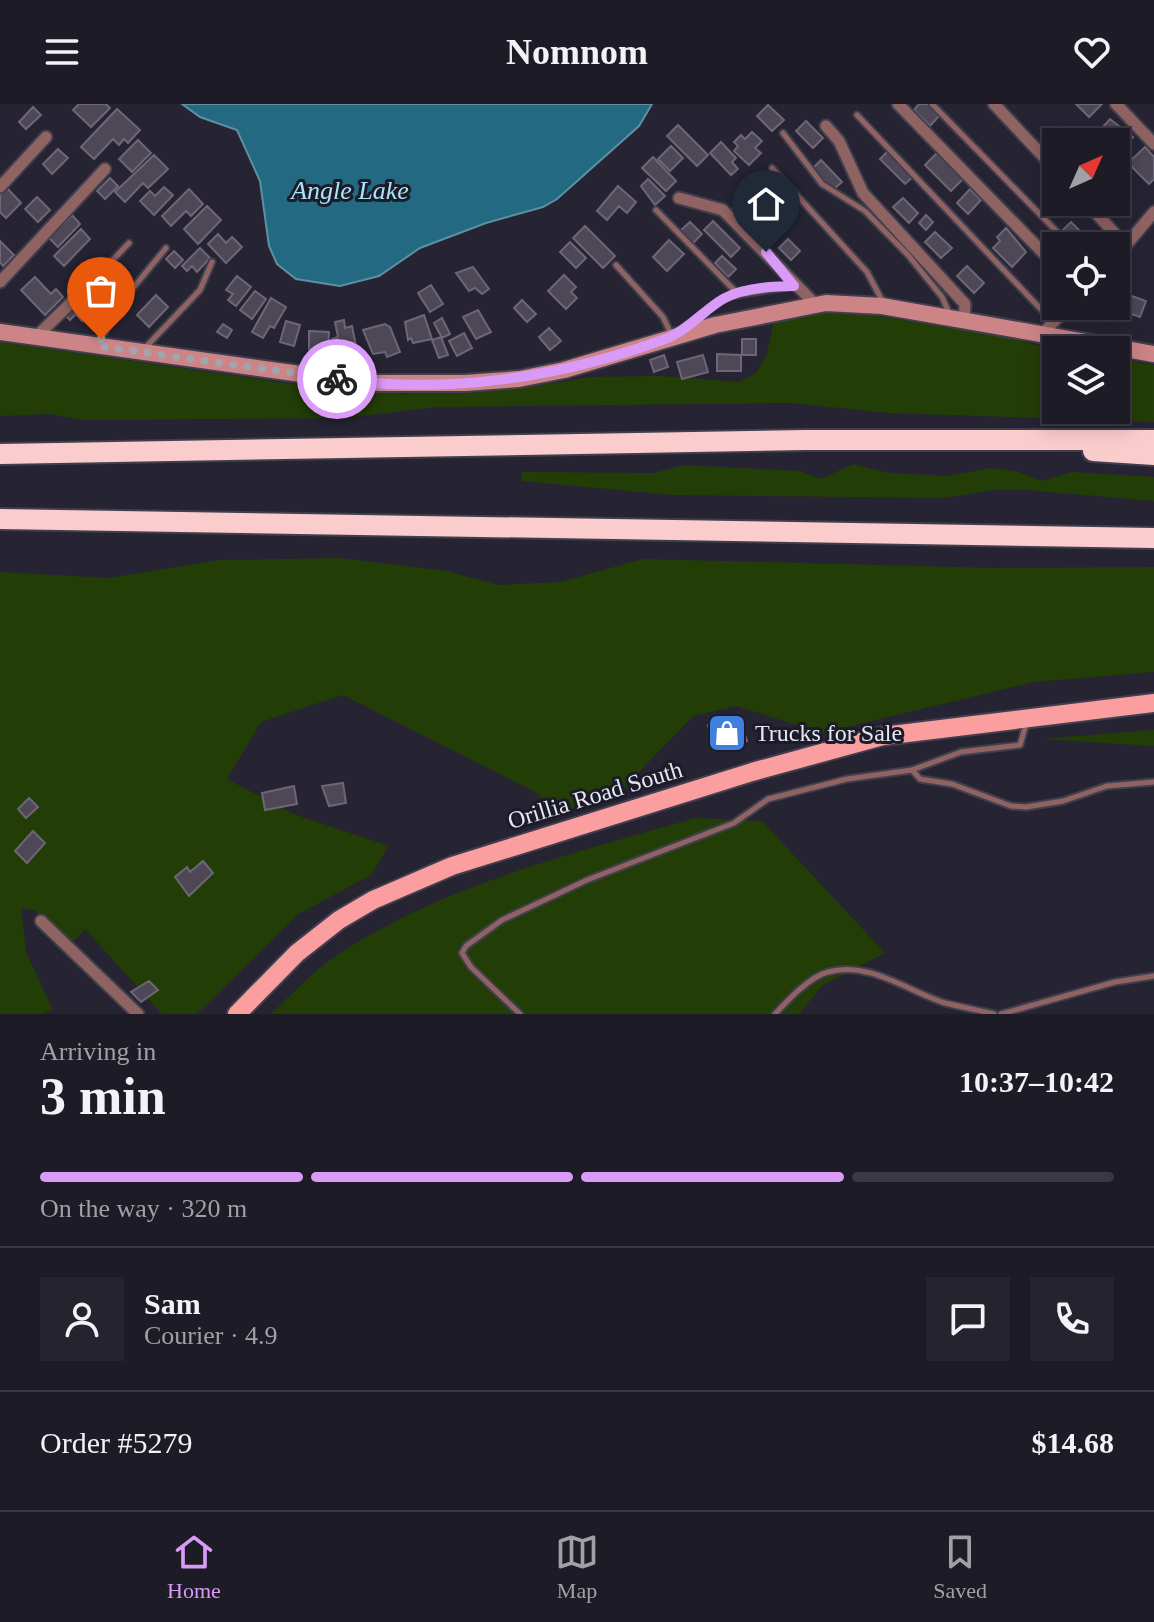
<!DOCTYPE html>
<meta charset="utf-8">
<style>
body{margin:0;font-family:"Times New Roman",serif;background:#25242e;color:#f1f3f6;height:100vh;display:flex;flex-direction:column;font-size:30px;white-space:nowrap}
*{box-sizing:border-box;margin:0}
p{font-size:26px;color:#a0a1a7}
.icon{flex:none;width:44px;height:44px;fill:none;stroke:currentColor;stroke-width:2;stroke-linecap:round;stroke-linejoin:round}
.map{position:relative;height:910px;overflow:hidden}
.panel{display:flex;flex-direction:column;background:#1c1b26;flex:1}
.panel>*{flex:none}
.needle{width:52px;rotate:45deg}
.fabs{position:absolute;left:1042px;top:24px;display:grid;gap:16px}
.fabs a{display:grid;place-items:center;width:88px;height:88px;border-radius:0px;background:#1c1b26;box-shadow:0 4px 20px #0003,0 0 0 2px #3a3943;font-size:40px}
.pin{position:absolute;display:grid;place-items:center;width:68px;height:68px;color:#fff;margin:-82px -34px;border-radius:50% 50% 50% 0;rotate:-45deg;box-shadow:0 0 8px #0007}
.pin .icon{rotate:45deg}
.courier{position:absolute;display:grid;place-items:center;width:80px;height:80px;margin:-40px;border:6px solid #da9af7;border-radius:50%;background:#fff;color:#222;box-shadow:0 2px 10px #0007}
.overview em{font-style:normal;font-weight:800}
.overview div{display:flex;flex-direction:column-reverse}
.overview{display:flex;align-items:center;justify-content:space-between;height:136px;padding:0 40px}
h1{font-size:52px;font-weight:800;line-height:60px}
.bar{display:grid;grid-template-columns:repeat(4,1fr);gap:12px 8px;align-content:center;height:96px;padding:0 40px}
.bar i{height:10px;border-radius:6px;background:#3a3943}
.bar .on{background:#da9af7}
.bar p{grid-column:span 4}
.line{display:flex;align-items:center;gap:20px;padding:0 40px;border-top:2px solid #3a3943}
.line div{flex:1}
.round{display:grid;place-items:center;flex:none;width:84px;height:84px;border-radius:0px;background:#25242e}
header{display:flex;justify-content:space-between;align-items:center;height:104px;padding:0 40px;background:#1c1b26;font-size:36px;font-weight:800}
.dock{display:flex;justify-content:space-around;align-items:center;height:112px;border-top:2px solid #3a3943;background:#1c1b26;font-size:22px;color:#a0a1a7}
.dock a{display:grid;justify-items:center;gap:4px}
.dock .on{color:#da9af7}
.map>svg:first-child{display:block}
.green{fill:#233d07}
.water{fill:#236981;stroke:#5e8fa3;stroke-width:2}
.building{fill:#4e4756;stroke:#6d6676;stroke-width:2}
.lines{fill:none;stroke-linecap:round;stroke-linejoin:round}
.lane-casing{stroke:#413f4e;stroke-width:9}
.street-casing{stroke:#413f4e;stroke-width:15}
.secondary-casing{stroke:#413f4e;stroke-width:20}
.primary-casing{stroke:#413f4e;stroke-width:22}
.highway-casing{stroke:#413f4e;stroke-width:24}
.lane{stroke:#906363;stroke-width:5}
.street{stroke:#906363;stroke-width:11}
.secondary{stroke:#cc8486;stroke-width:16}
.primary{stroke:#fa9ea0;stroke-width:18}
.highway{stroke:#facccc;stroke-width:20}
.done{stroke:#a3a3ae;stroke-width:8;stroke-dasharray:0 14.4}
.route{stroke:#da9af7;stroke-width:10}
.labels{text-anchor:middle;dominant-baseline:central;stroke-width:6;stroke-linejoin:round;paint-order:stroke}
.poi-label{font-size:24px;fill:#e7e7f1;stroke:#1c1b29;text-anchor:start}
.street-label{font-size:24px;fill:#e7e7f1;stroke:#1c1b29}
.water-label{font-size:26px;font-style:italic;fill:#aae2f7;stroke:#1c1b29}
</style>
<header><svg class="icon" aria-label="menu" viewBox="0 0 24 24"><path d="M4 6h16M4 12h16M4 18h16"/></svg>Nomnom<svg class="icon" aria-label="heart" viewBox="0 0 24 24"><path d="M12 20l-8-8c-3-5 5-10 8-4 3-6 11-1 8 4z"/></svg></header>
<div class="map">
<svg width="1154" height="910" viewBox="0 0 1154 910">
<rect width="100%" height="100%" fill="#262433"/>
<path class="green" d="M839,206l150,23 67,17v60h60v-51l38,6v57l-264,-9 -99,-10 -354,4 -92,11 -262,2 -33,-6 -50,2v-74l285,41 121,11 141,-10 43,-7 71,-1 78,6 17,-9 11,-19 6,-30 18,-8z
M853,360l35,9 60,3 43,-8 24,3 28,10 28,-9 83,5v24l-127,-11h-33l-50,8 -271,-3 -151,-14 -1,-9 132,1 31,-8 115,6 22,8z
M340,454l107,13 51,14 62,-3 83,-23 353,9 158,-1v105l-120,10 -212,51 -86,-27 -43,10 -75,78 -61,19 -20,-20 -194,-98 -82,27 -34,57 69,36 93,31 -18,29 -74,40 -100,99h-35l-77,-85 -15,15 -36,-34 -13,-2 5,44 27,58 -11,4h-42v-442l108,6 112,-18z
M1154,626v16l-112,-7z
M695,714l67,3 123,132 -62,32 -24,29h-528c19,-18 38,-39 59,-54 108,-74 241,-106 365,-142z"/>
<path class="water" d="M182,0h470l-13,22 -82,73 -14,8 -57,16 -66,25 -41,28 -39,10 -44,-7 -19,-15 -8,-18 -9,-65 -23,-51 -37,-13z"/>
<path class="building" d="M79,0h27l4,4 -19,19 -18,-17z
M919,0h8l12,12 -9,10 -16,-16z
M1076,0h26l-13,13z
M768,1l16,15 -12,11 -15,-15z
M33,3l8,8 -15,14 -7,-7z
M117,5l23,21 -12,13 -4,-4 -5,6 -6,-6 -19,20 -13,-12z
M1110,15l23,18 -12,12 -20,-20z
M806,17l17,17 -10,10 -17,-17z
M678,21l30,30 -11,11 -30,-30z
M752,28l10,9 -7,7 6,5 -12,12 -15,-14 4,-5 -4,-4 7,-7 4,4z
M138,36l13,13 -19,19 -13,-13z
M721,38l15,16 -4,4 6,7 -7,6 -21,-22z
M671,42l12,12 -13,13 -12,-12z
M1145,43l9,10v22l-5,5 -21,-21z
M58,45l10,9 -16,16 -9,-10z
M888,47l25,26 -8,7 -25,-25z
M937,49l26,26 -12,12 -26,-26z
M154,51l14,14 -20,19 -5,-5 -18,19 -10,-10z
M653,53l23,24 -10,10 -24,-23z
M821,56l21,22 -9,8 -21,-21z
M110,74l8,8 -13,13 -8,-8z
M648,75l17,17 -10,9 -14,-19z
M775,76l7,8 -8,7 -7,-8z
M618,82l18,16 -9,11 -8,-7 -12,14 -10,-9z
M164,83l9,8 -19,20 -14,-14 10,-10 5,5z
M7,84l14,15 -15,15 -6,-6v-17z
M189,85l14,15 -12,12 -5,-5 -15,15 -9,-10z
M970,85l11,11 -13,14 -11,-11z
M746,92l20,20 -13,14 -21,-21z
M37,93l13,13 -12,12 -13,-13z
M903,94l15,15 -9,10 -16,-16z
M207,102l14,14 -23,24 -14,-15z
M72,111l8,9 -22,23 -9,-9z
M926,111l7,7 -7,8 -7,-7z
M713,117l27,27 -9,9 -27,-27z
M690,118l12,12 -10,10 -12,-13z
M1071,118l22,22 -2,2h-12l-16,-16z
M585,122l30,30 -12,12 -30,-30z
M1006,124l20,24 -14,15 -19,-19 7,-7 -3,-4z
M81,125l9,10 -26,27 -10,-10z
M935,128l17,16 -11,10 -16,-16z
M218,130l8,9 6,-6 10,10 -16,16 -18,-19z
M1058,134l8,8h-10v12l-9,-9z
M788,135l12,12 -9,9 -12,-12z
M669,136l15,14 -17,17 -14,-14z
M0,137l14,14 -11,11 -3,-4z
M570,138l16,16 -10,10 -16,-16z
M200,144l10,10 -13,14 -5,-6 -5,5 -5,-5z
M174,147l9,9 -8,8 -9,-9z
M722,152l14,13 -8,8 -13,-14z
M967,162l17,17 -10,10 -17,-17z
M473,163l16,22 -7,5 -7,-6 -6,3 -13,-18z
M564,171l12,12 -5,5 6,6 -11,11 -18,-18z
M237,172l14,11 -15,19 -8,-6 5,-6 -7,-4z
M35,173l16,17 5,-5 7,8 -18,18 -24,-25z
M431,181l12,19 -13,8 -12,-19z
M255,187l11,8 -14,20 -12,-9z
M156,191l12,12 -19,20 -12,-12z
M1116,191l14,6 2,-5 14,5 -6,16 -11,-4 -3,7 -25,-11 15,-3z
M84,192l12,12 -14,13 -6,-7 -6,6 -5,-5z
M271,194l15,9 -12,21 -4,-2 -7,12 -11,-6z
M522,196l14,14 -9,8 -13,-14z
M478,206l13,22 -15,7 -13,-22z
M424,211l8,24 -19,4 -2,-5 -3,2 -3,-18z
M442,214l8,16 -8,4 -8,-15z
M344,216l1,8 7,-2 5,25 -22,4 -3,-16 6,-2 -3,-15z
M286,217l14,4 -6,21 -14,-4z
M223,220l9,6 -5,8 -10,-6z
M385,220l5,3 10,25 -13,5 -2,-5 -12,2 -10,-24z
M549,224l12,13 -11,9 -11,-13z
M309,227l20,1 -1,18 -19,-1z
M464,229l8,15 -15,8 -8,-15z
M441,233l7,18 -9,3 -7,-18z
M742,235h14v16h-14z
M717,250l24,1v16h-24z
M664,251l4,12 -14,5 -4,-12z
M703,251l5,17 -26,7 -5,-17z
M730,615l1,4 9,-3 7,21 -32,9 -7,-25z
M343,679l3,20 -17,3 -7,-20z
M294,682l3,18 -32,6 -3,-17z
M29,694l9,9 -12,11 -8,-9z
M33,727l12,12 -18,20 -12,-12z
M203,757l10,12 -24,23 -14,-19 12,-10 3,5z
M149,877l9,9 -17,12 -10,-10z"/>
<g class="lines">
<defs>
<path id="lane" d="M932,0l139,142
M857,11l196,207
M783,29l39,51 43,27 43,44 34,42 8,18
M772,64l95,104 16,30
M656,106l82,84
M616,161l47,52 9,19
M90,180l39,-41
M683,224l42,-31 68,-11
M100,237l19,-36 47,-57
M145,244l55,-58 12,-28
M912,666l8,9 32,5 59,22 15,1 37,-6 44,-15 47,-4
M520,910l-49,-47 -9,-14 4,-7 36,-26 85,-40 147,-57 34,-24 79,-20 65,-9 49,-18 59,-7 6,-21
M775,910c13,-14 34,-37 53,-42 39,-12 82,20 117,31 16,4 33,7 49,11
M1001,910l114,-32 39,-6"/>
<path id="street" d="M898,0l158,162
M994,0l62,66
M1116,0l38,40
M826,22l13,15 24,52 102,111 -1,18
M0,83l46,-50
M679,94l44,12 92,94
M1086,98l40,44
M1116,153l38,-45
M0,178l105,-113
M1043,229l26,-27
M36,233l54,-53
M41,817l97,93"/>
<path id="secondary" d="M0,228l365,51h100l54,-4 45,-9 151,-45 111,-22 56,3 272,48"/>
<path id="primary" d="M237,910l60,-61 42,-33 34,-20 79,-34 300,-94 131,-36 271,-33"/>
<path id="highway" d="M1093,347l61,4
M0,350l805,-14h349
M0,415l1154,19"/>
</defs>
<use href="#lane" class="lane-casing"/>
<use href="#street" class="street-casing"/>
<use href="#secondary" class="secondary-casing"/>
<use href="#primary" class="primary-casing"/>
<use href="#highway" class="highway-casing"/>
<use href="#lane" class="lane"/>
<use href="#street" class="street"/>
<use href="#secondary" class="secondary"/>
<use href="#primary" class="primary"/>
<use href="#highway" class="highway"/>
</g>
<g class="lines">
<path class="done" d="M101,235l-3,7 239,33"/>
<path class="route" d="M337,275c112,16 226,-2 331,-41 20,-8 36,-28 55,-39 19,-11 49,-13 71,-13l-28,-34"/>
</g>
<defs>
<symbol id="shop-square" viewBox="-11 -11 22 22"><rect x="-9" y="-9" width="18" height="18" rx="4" fill="#3f7fe0" stroke="#1c1b29"/><path d="M-5-2.5h2.3a2.7 3.5 0 0 1 5.4 0H5L5.5 6h-11ZM-1.5-2.5h3a1.5 2.3 0 0 0-3 0Z" fill="#fff"/></symbol>
</defs>
<g fill-rule="evenodd">
<use href="#shop-square" x="705" y="607" width="44" height="44"/>
</g>
<g class="labels">
<g class="poi-label">
<text x="755" y="629">Trucks for Sale</text>
</g>
<g class="street-label">
<text transform="translate(595 691) rotate(-17)">Orillia Road South</text>
</g>
<g class="water-label">
<text x="350" y="86">Angle Lake</text>
</g>
</g>
</svg>
<div class="fabs">
<a><svg class="needle" viewBox="-14 -14 28 28"><path d="M0-13l5 13h-10z" fill="#e53935"/><path d="M0 13l5-13h-10z" fill="#a0a1a7"/></svg></a>
<a><svg class="icon" aria-label="locate" viewBox="0 0 24 24"><circle cx="12" cy="12" r="6"/><path d="M12 2v4M12 18v4M2 12h4M18 12h4"/></svg></a>
<a><svg class="icon" aria-label="layers" viewBox="0 0 24 24"><path d="M12 4l9 5-9 5-9-5zM3 14l9 5 9-5"/></svg></a>
</div>
<div class="pin" style="left:101px;top:235px;background:#ea580c"><svg class="icon" aria-label="bag" viewBox="0 0 24 24"><path d="M5 8h14l-1 12H6zM9 8a3 3 0 0 1 6 0"/></svg></div>
<div class="pin" style="left:766px;top:148px;background:#1f2937"><svg class="icon" aria-label="home" viewBox="0 0 24 24"><path d="M3 11l9-7 9 7M6 9v11h12V9"/></svg></div>
<div class="courier" style="left:337px;top:275px"><svg class="icon" aria-label="bike" viewBox="0 0 24 24"><circle cx="6" cy="16" r="4"/><circle cx="18" cy="16" r="4"/><path d="M6 16l4-8h5l3 8M10 8l3 8H6M13 5h3"/></svg></div>
</div>
<section class="panel">
<div class="overview"><div><h1>3 min</h1><p>Arriving in</p></div><em>10:37–10:42</em></div>
<div class="bar"><i class="on"></i><i class="on"></i><i class="on"></i><i></i><p>On the way · 320 m</p></div>
<div class="line" style="height:144px"><a class="round"><svg class="icon" aria-label="person" viewBox="0 0 24 24"><circle cx="12" cy="8" r="4"/><path d="M4 21q1-7 8-7t8 7"/></svg></a><div><b>Sam</b><p>Courier · 4.9</p></div><a class="round"><svg class="icon" aria-label="chat" viewBox="0 0 24 24"><path d="M4 5h16v11H9l-5 4z"/></svg></a><a class="round"><svg class="icon" aria-label="phone" viewBox="0 0 24 24"><path d="M5 4h4l2 5-3 2q2 4 5 5l2-3 5 2v4C11 20 4 13 5 4z"/></svg></a></div>
<div class="line" style="height:104px"><div>Order #5279</div><b>$14.68</b></div>
</section>
<nav class="dock">
<a class="on"><svg class="icon" aria-label="home" viewBox="0 0 24 24"><path d="M3 11l9-7 9 7M6 9v11h12V9"/></svg>Home</a>
<a><svg class="icon" aria-label="map" viewBox="0 0 24 24"><path d="M3 6l6-2 6 2 6-2v14l-6 2-6-2-6 2zM9 4v14M15 6v14"/></svg>Map</a>
<a><svg class="icon" aria-label="saved" viewBox="0 0 24 24"><path d="M7 4h10v16l-5-4-5 4z"/></svg>Saved</a>
</nav>
